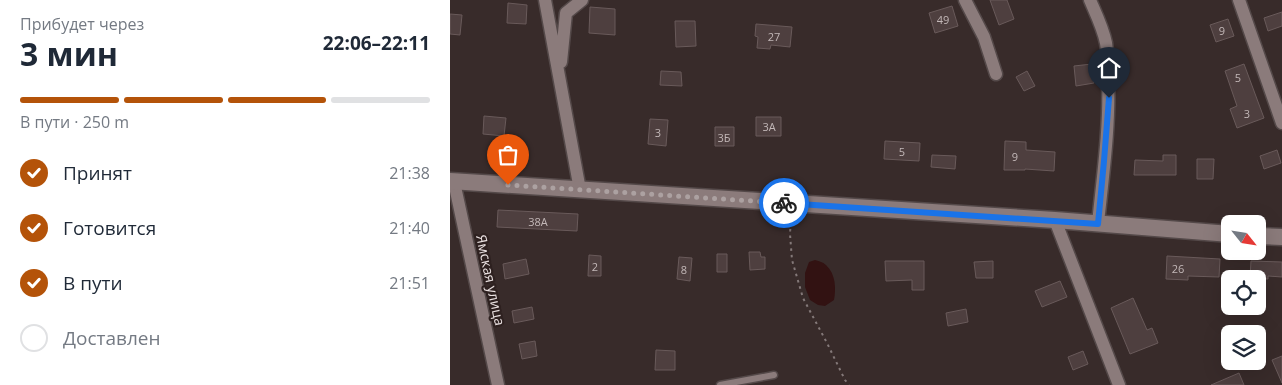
<!DOCTYPE html>
<html lang="ru">
<meta charset="utf-8">
<style>
body{margin:0;font-family:"Open Sans",sans-serif;background:#f2f2f3;color:#1f2937;height:100vh;display:flex;flex-direction:column;font-size:19px;white-space:nowrap}
*{box-sizing:border-box;margin:0}
p{font-size:16px;color:#747a83}
.icon{flex:none;width:28px;height:28px;fill:none;stroke:currentColor;stroke-width:2;stroke-linecap:round;stroke-linejoin:round}
.map{position:relative;flex:1;overflow:hidden}
.drawer{display:flex;flex-direction:column;background:#fff;width:450px}
.drawer>*{flex:none}
.needle{width:32px;rotate:120deg}
.buttons{position:absolute;left:771px;top:215px;display:grid;gap:10px}
.buttons a{display:grid;place-items:center;width:45px;height:45px;border-radius:8px;background:#fff;box-shadow:0 5px 20px #0002;font-size:25px}
.pin{position:absolute;display:grid;place-items:center;width:42px;height:42px;color:#fff;margin:-51px -21px;border-radius:50% 50% 50% 0;rotate:-45deg;box-shadow:0 0 5px #0007}
.pin .icon{rotate:45deg}
.courier{position:absolute;display:grid;place-items:center;width:50px;height:50px;margin:-25px;border:4px solid #1a73e8;border-radius:50%;background:#fff;color:#222;box-shadow:0 1px 6px #0007}
.headline em{font-style:normal;font-weight:700}
.headline div{display:flex;flex-direction:column-reverse}
.headline{display:flex;align-items:center;justify-content:space-between;height:85px;padding:0 20px}
h1{font-size:32px;font-weight:700;line-height:38px}
.bar{display:grid;grid-template-columns:repeat(4,1fr);gap:8px 5px;align-content:center;height:60px;padding:0 20px}
.bar i{height:6px;border-radius:4px;background:#e0e1e3}
.bar .on{background:#b45309}
.bar p{grid-column:span 4}
ol{padding:0 20px;list-style:none}
li{display:flex;align-items:center;gap:15px;height:55px}
li p{margin-inline-start:auto}
li .icon{padding:5px;border-radius:50%;background:#b45309;color:#fff;stroke-width:4}
li:last-child{color:#747a83}
li i{width:28px;height:28px;border:2px solid #e0e1e3;border-radius:50%}
main{display:flex;flex:1;min-height:0}
.map>svg:first-child{display:block}
.water{fill:#321212}
.building{fill:#4e3f3f;stroke:#695a5a}
.lines{fill:none;stroke-linecap:round;stroke-linejoin:round}
.service-casing{stroke:#544949;stroke-width:9}
.minor-casing{stroke:#544949;stroke-width:15}
.tertiary-casing{stroke:#544949;stroke-width:19}
.path{stroke:#847979;stroke-width:2;stroke-dasharray:2.5 4;stroke-linecap:butt}
.service{stroke:#8b7b7b;stroke-width:6}
.minor{stroke:#8b7b7b;stroke-width:12}
.tertiary{stroke:#8b7b7b;stroke-width:16}
.done{stroke:#aca1a1;stroke-width:5;stroke-dasharray:0 9}
.route{stroke:#1a73e8;stroke-width:6}
.labels{text-anchor:middle;dominant-baseline:central;stroke-width:4.5;stroke-linejoin:round;paint-order:stroke}
.number-label{font-size:11px;fill:#c3b8b8}
.street-label{font-size:14px;fill:#eae1e1;stroke:#2e2120}
</style>
<main>
<section class="drawer">
<div class="headline"><div><h1>3 мин</h1><p>Прибудет через</p></div><em>22:06–22:11</em></div>
<div class="bar"><i class="on"></i><i class="on"></i><i class="on"></i><i></i><p>В пути · 250 m</p></div>
<ol>
<li><svg class="icon" aria-label="check" viewBox="0 0 24 24"><path d="M5 12l5 5 9-10"/></svg>Принят<p>21:38</p></li>
<li><svg class="icon" aria-label="check" viewBox="0 0 24 24"><path d="M5 12l5 5 9-10"/></svg>Готовится<p>21:40</p></li>
<li><svg class="icon" aria-label="check" viewBox="0 0 24 24"><path d="M5 12l5 5 9-10"/></svg>В пути<p>21:51</p></li>
<li><i></i>Доставлен</li>
</ol>
</section>
<div class="map">
<svg width="832" height="385" viewBox="0 0 832 385">
<rect width="100%" height="100%" fill="#382b2a"/>
<path class="water" d="M365,260c3,1 8,2 11,5 10,9 10,24 8,35l-9,6 -7,-1 -8,-5 -5,-13v-14l4,-11z"/>
<path class="building" d="M540,0h17l7,19 -15,6z
M58,3l19,2 -1,19 -19,-1z
M502,6l6,20 -23,7 -6,-20z
M140,7l25,2v26l-26,-2z
M832,12v14l-14,5 -4,-13z
M0,14l12,1 -2,20 -10,-1z
M778,19l6,17 -18,6 -6,-17z
M225,21h20l1,25 -20,1z
M306,24l36,3 -2,20 -19,-2 -1,4 -13,-1 1,-11 -3,-1z
M642,64l2,19 -18,3 -2,-20z
M794,64l20,54 -27,10 -7,-19 7,-3 -12,-35z
M211,71l20,1 1,14 -22,-1z
M577,71l8,15 -11,5 -8,-14z
M34,116l22,2 -2,18 -21,-2z
M306,117h25v19h-25z
M200,119l18,1 -2,26 -18,-2z
M265,127h19v19h-19z
M435,141l35,2 -1,18 -35,-2z
M555,141l21,1v8l29,2 -1,19 -29,-2v1h-21z
M827,150l4,13 -17,6 -4,-13z
M482,155l24,1 -1,13 -24,-2z
M713,155h13v20h-42l1,-15 28,1z
M747,159h17l-1,20h-16z
M48,210l80,4 -1,17 -80,-4z
M299,252h11l1,5h4v12l-15,1z
M267,254h10v18h-10z
M139,255l12,1v20h-13z
M717,256l53,3 -1,18 -31,-1v4l-22,-1z
M229,257l13,1 -2,23 -13,-2z
M76,259l3,15 -24,5 -2,-15z
M435,261h39v29h-12v-10l-26,1z
M543,261v17h-17l-2,-16z
M801,261l31,1v15l-14,-1v3l-18,-1z
M610,281l7,16 -25,10 -7,-16z
M683,298l14,32 5,-2 6,15 -28,11 -19,-46z
M82,307l2,12 -20,4 -2,-12z
M516,309l2,13 -20,4 -2,-13z
M85,341l2,15 -15,3 -3,-15z
M206,350l19,1v19h-20z
M633,351l5,13 -15,6 -5,-13z
M832,356v27l-10,-23z
M789,373l5,12h-33z"/>
<g class="lines">
<defs>
<path id="service" d="M270,385l54,-10"/>
<path id="minor" d="M95,0l35,190
M515,0l19,37 12,37
M640,0c6,14 13,28 16,43 2,11 2,23 2,35 2,48 -5,97 -10,145
M789,0l43,123
M111,62l5,-49 16,-13
M4,182l44,203
M605,220l64,165"/>
<path id="tertiary" d="M0,181l605,39 175,14
M808,236l24,1"/>
</defs>
<use href="#service" class="service-casing"/>
<use href="#minor" class="minor-casing"/>
<use href="#tertiary" class="tertiary-casing"/>
<path class="path" d="M341,216l-1,18 2,26 11,38 24,45 18,37 4,5"/>
<use href="#service" class="service"/>
<use href="#minor" class="minor"/>
<use href="#tertiary" class="tertiary"/>
</g>
<g class="lines">
<path class="done" d="M58,185l276,18"/>
<path class="route" d="M334,203l314,21 6,-63 5,-63"/>
</g>
<g class="labels">
<g class="number-label">
<text x="493" y="19">49</text>
<text x="772" y="30">9</text>
<text x="324" y="36">27</text>
<text x="788" y="77">5</text>
<text x="797" y="113">3</text>
<text x="319" y="126">3А</text>
<text x="208" y="132">3</text>
<text x="274" y="137">3Б</text>
<text x="452" y="151">5</text>
<text x="565" y="156">9</text>
<text x="88" y="221">38А</text>
<text x="145" y="266">2</text>
<text x="728" y="268">26</text>
<text x="234" y="269">8</text>
</g>
<g class="street-label">
<text transform="translate(41 280) rotate(78)">Ямская улица</text>
</g>
</g>
</svg>
<div class="buttons">
<a><svg class="needle" viewBox="-14 -14 28 28"><path d="M0-13l5 13h-10z" fill="#e53935"/><path d="M0 13l5-13h-10z" fill="#747a83"/></svg></a>
<a><svg class="icon" aria-label="locate" viewBox="0 0 24 24"><circle cx="12" cy="12" r="6"/><path d="M12 2v4M12 18v4M2 12h4M18 12h4"/></svg></a>
<a><svg class="icon" aria-label="layers" viewBox="0 0 24 24"><path d="M12 4l9 5-9 5-9-5zM3 14l9 5 9-5"/></svg></a>
</div>
<div class="pin" style="left:58px;top:185px;background:#ea580c"><svg class="icon" aria-label="bag" viewBox="0 0 24 24"><path d="M5 8h14l-1 12H6zM9 8a3 3 0 0 1 6 0"/></svg></div>
<div class="pin" style="left:659px;top:98px;background:#1f2937"><svg class="icon" aria-label="home" viewBox="0 0 24 24"><path d="M3 11l9-7 9 7M6 9v11h12V9"/></svg></div>
<div class="courier" style="left:334px;top:203px"><svg class="icon" aria-label="bike" viewBox="0 0 24 24"><circle cx="6" cy="16" r="4"/><circle cx="18" cy="16" r="4"/><path d="M6 16l4-8h5l3 8M10 8l3 8H6M13 5h3"/></svg></div>
</div>
</main>
